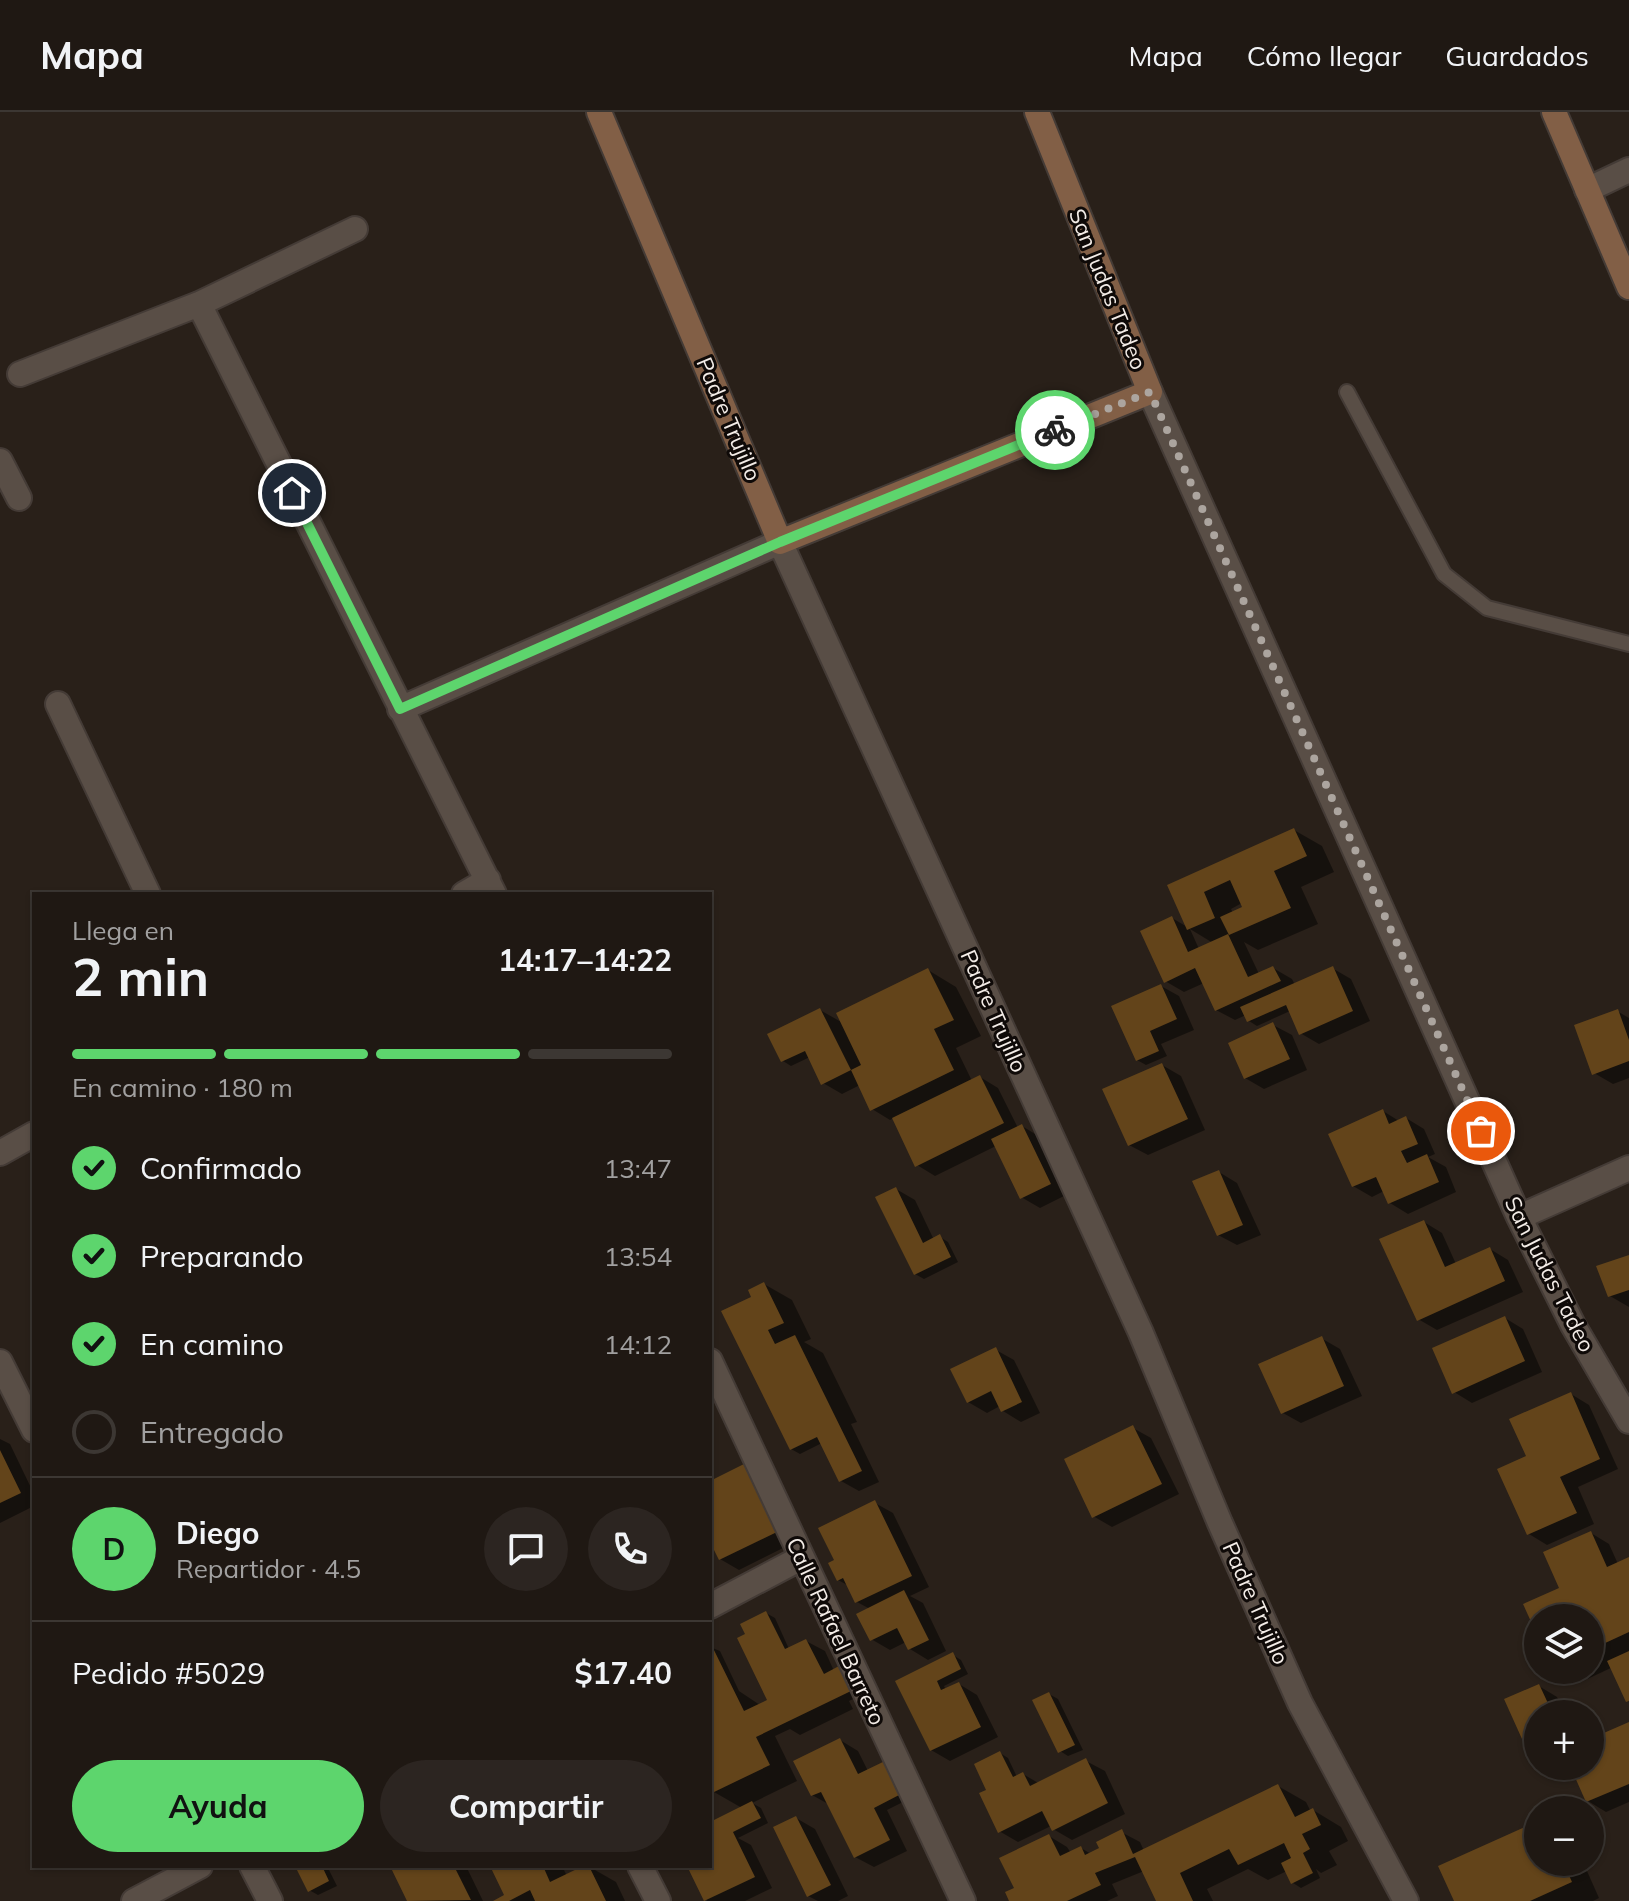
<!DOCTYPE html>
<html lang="es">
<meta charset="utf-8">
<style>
body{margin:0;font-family:Mulish,sans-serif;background:#2c2521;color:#f1f3f6;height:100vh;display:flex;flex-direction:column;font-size:30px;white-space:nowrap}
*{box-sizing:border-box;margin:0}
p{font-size:26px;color:#a1a0a0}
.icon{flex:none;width:44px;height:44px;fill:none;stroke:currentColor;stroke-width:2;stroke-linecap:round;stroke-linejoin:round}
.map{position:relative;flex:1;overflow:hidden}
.drawer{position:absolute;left:32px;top:780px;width:680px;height:976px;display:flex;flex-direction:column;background:#1f1813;border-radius:0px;box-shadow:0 2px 6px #0004,0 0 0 2px #3c3733}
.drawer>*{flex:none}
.fabs{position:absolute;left:1524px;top:1492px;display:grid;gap:16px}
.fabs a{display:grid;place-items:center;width:80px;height:80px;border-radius:50%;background:#1f1813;box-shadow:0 2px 6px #0004,0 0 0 2px #3c3733;font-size:40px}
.pin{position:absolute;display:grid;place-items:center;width:68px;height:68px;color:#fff;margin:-34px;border:4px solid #fff;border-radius:50%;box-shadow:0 2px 8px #0007}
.courier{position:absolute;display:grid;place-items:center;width:80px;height:80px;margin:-40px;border:6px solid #5dd56d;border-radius:50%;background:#fff;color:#222;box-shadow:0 2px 10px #0007}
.overview em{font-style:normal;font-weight:700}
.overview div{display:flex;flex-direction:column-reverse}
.overview{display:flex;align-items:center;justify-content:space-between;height:136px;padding:0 40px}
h1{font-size:52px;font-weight:700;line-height:60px}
.bar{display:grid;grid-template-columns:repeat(4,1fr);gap:12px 8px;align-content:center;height:96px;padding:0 40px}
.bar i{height:10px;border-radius:6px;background:#3c3733}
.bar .current{background:#5dd56d}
.bar p{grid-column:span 4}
.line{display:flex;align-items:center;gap:20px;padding:0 40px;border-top:2px solid #3c3733}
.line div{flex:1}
.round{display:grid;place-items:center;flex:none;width:84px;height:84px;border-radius:42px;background:#2c2521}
ol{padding:0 40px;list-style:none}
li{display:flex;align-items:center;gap:24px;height:88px}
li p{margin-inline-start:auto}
li .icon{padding:8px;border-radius:50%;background:#5dd56d;color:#111;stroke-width:4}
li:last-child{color:#a1a0a0}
li i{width:44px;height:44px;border:4px solid #3c3733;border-radius:50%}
.button{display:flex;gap:16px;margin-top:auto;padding:16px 40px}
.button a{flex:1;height:92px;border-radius:48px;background:#5dd56d;color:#111;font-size:32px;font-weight:700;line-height:92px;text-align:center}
.button a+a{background:#2c2521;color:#f1f3f6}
header{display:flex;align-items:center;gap:48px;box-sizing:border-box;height:112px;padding:0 40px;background:#1f1813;border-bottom:2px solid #3c3733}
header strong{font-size:38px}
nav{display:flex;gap:44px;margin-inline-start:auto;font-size:28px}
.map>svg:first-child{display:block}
.shadow{fill:#0007;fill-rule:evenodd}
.building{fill:#63441a}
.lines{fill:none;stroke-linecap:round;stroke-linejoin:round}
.lane-casing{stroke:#443b36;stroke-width:18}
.street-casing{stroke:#443b36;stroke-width:28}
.secondary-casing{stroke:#443b36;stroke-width:28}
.lane{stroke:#594e46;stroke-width:14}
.street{stroke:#594e46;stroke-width:24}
.secondary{stroke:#825f46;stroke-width:24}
.done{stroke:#aca59f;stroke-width:8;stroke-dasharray:0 14.4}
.route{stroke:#5dd56d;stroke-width:10}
.labels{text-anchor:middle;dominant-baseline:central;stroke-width:6;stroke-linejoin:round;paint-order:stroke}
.street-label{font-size:22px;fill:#f3ece7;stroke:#0f0a08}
</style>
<header>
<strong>Mapa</strong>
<nav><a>Mapa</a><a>Cómo llegar</a><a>Guardados</a></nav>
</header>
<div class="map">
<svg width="1629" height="1789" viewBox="0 0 1629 1789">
<rect width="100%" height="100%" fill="#292019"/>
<path class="shadow" d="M1294,718l28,16 12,26 -33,15 17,37 -60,26 -14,-8 15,32 14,-6 19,11 3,6 37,-17 19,11 19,42 -51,23 -19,-11 -10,-22 -33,15 -8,-5 -3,-6 -11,5 -19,-10 -12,-27 -20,9 -19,-11 7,-63 17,10 -19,-42zM1242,791l2,5 -11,5 -2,-4zM1190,817l23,14 -14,6z
M928,858l28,17 25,49 -25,12 16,33 8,-4 18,11 20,40 4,-2 18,11 28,57 -28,14 -19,-11 -25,-51 -61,30 -18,-11 -23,-47 -4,2 -18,-11 -12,-24 -18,9 -19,-11 -13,-26 -19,9 -8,-5 37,-51 23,13z
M1161,874l18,10 15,34 -33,14 6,12 -21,9 -9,-5z
M1617,899l12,7v60l-16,6 -19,-11z
M1273,913l19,10 15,35 -43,19 -19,-11z
M1162,953l19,11 24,54 -57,25 -19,-10z
M1383,999l16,10 7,-3 18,11 11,25 -7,3 18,10 10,25 -48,22 -18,-11 -6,-12 -12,6 -19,-11z
M1219,1060l18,11 24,52 -24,10 -19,-10z
M896,1077l19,11 19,40 6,-3 8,5 10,20 -34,17 -9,-5z
M1424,1110l18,11 14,31 34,-15 18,11 15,32 -86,38 -19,-11z
M1629,1145v50l-19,-11z
M764,1172l28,16 19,39 -7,3 19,11 34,69 -6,2 28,58 -20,9 -18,-10 -19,-38 -22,11 -9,-5 -37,-151z
M1505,1206l18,11 19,43 -70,31 -18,-11z
M1321,1226l19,11 22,47 -61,27 -18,-10z
M996,1238l18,10 26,53 -19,9 -18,-11 -3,-5 -13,7 -19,-11z
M1571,1282l18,11 29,64 -40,18 16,37 -47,21 -18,-11 -1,-77z
M1133,1316l18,10 28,56 -67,33 -19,-11z
M0,1327l10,5 24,50v12l-34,17z
M744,1354l19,11 32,65 -56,28 -19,-11 -10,-21v-55z
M875,1391l18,10 36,74 -19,9 13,7 23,48 -18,9 -18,-11 -4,-7 -16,8 -19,-11 -1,-30 -13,-7 -8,-16 -11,-6 -1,-19z
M1591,1421l18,11 9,20 11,-5v143l-16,-35 -32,15 -20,-12h29v-52h-52v14l-12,-27 38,-17z
M766,1501l9,5 14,31 17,-8 19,10 9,20 5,-3 9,5 11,23 -10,5 4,8 -53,26 -10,-6 -15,7 22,45 -45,22 9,5 7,15 -30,15 13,7 21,43 -27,13h-38l-18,-35h21v-43l32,-15 -28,-16 -4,-7v-89l6,-3 -6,-6v-40l10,4 19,40 21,14h12l-24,-70z
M953,1543l8,5 7,14 -24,12 2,4 13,-6 18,11 21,42 -48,24 -19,-11 -33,-68z
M1539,1574l18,11 8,17h-27v33l-15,-9z
M1049,1582l9,5 25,51 -15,6 -8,-5z
M1629,1612v78l-23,10 -18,-11 -16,-35h18v-27z
M840,1628l18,11 10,20 41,28 -22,11 20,41 -33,16 -19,-10 -25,-52 -18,-10z
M1000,1641l8,5 9,19 6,-3 17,10 46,-23 19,10 20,43 -53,26 -19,-11 -2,-3 -33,16 -19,-11 -10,-41z
M1278,1674l28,16 5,10 2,-2 28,17 7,14 -19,10 8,14 -16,8 -5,-4 4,9 -19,10 -8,-5 -6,-12 -19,9 -20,-11 -41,20 6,12h-54l-15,-30 -32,13 6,12 -11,5h-96l38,-65 18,11 4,6 10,-5 10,6 30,-22 19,10 4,9z
M796,1706l19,11 33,67 -10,5h-20l-10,-5z
M1538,1711v39h45l16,36 -6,3h-137z
M297,1754h30l10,20 -19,9 -9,-5z
M393,1754h73l17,35h-73z
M492,1754h70l5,10 21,-10 28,16 9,19h-128l10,-5z"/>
<path class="building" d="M1294,716l13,28 -33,15 17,37 -62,27 -9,-18 22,-10 -12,-27 -26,12 11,26 -28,12 -20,-45z
M1172,804l16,36 40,-18 20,43 25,-11 8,15 -66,30 -20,-43 -31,15 -24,-52z
M1333,854l20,45 -54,24 -13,-30 -39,17 -7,-15z
M928,856l26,52 -20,9 20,41 -84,41 -19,-41 10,-5 -25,-52z
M1161,872l16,35 -27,12 9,20 -23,10 -25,-55z
M820,896l31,62 -30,15 -16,-34 -24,11 -14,-28z
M1618,897l11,31v21l-37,14 -18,-50z
M1273,910l17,37 -46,20 -16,-36z
M1162,951l26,56 -60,27 -26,-57z
M980,963l24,48 -89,44 -23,-49z
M1383,997l6,15 17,-8 12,28 -17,7 6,12 20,-9 12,28 -51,22 -12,-27 -24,10 -24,-53z
M1022,1012l29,60 -31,15 -29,-60z
M1219,1058l24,55 -26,11 -25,-55z
M896,1075l27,56 17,-9 11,23 -37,18 -39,-78z
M1424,1108l21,47 45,-20 15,34 -88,40 -38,-82z
M1629,1143v35l-21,7 -12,-31z
M764,1170l20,41 -16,7 7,14 20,-9 67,136 -23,11 -22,-45 -27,13 -69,-139 30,-14 -3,-7z
M1505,1204l20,45 -73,33 -20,-46z
M1322,1224l22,50 -63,28 -23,-50z
M996,1235l26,55 -21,10 -10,-21 -24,12 -17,-34z
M1571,1280l29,67 -40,18 17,36 -50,22 -30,-66 29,-13 -17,-37z
M1133,1313l29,59 -70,34 -28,-59z
M0,1338l21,43 -21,10z
M744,1352l33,68 -58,28 -9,-18v-61z
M875,1388l37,76 -57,27 -12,-25 -6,3 -9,-18 6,-3 -16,-32z
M1591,1419l16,36 22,-10v75l-39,18v-32h-52v19l-15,-33 36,-16 -16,-36z
M904,1478l25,50 -21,10 -11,-22 -27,13 -14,-27z
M766,1499l19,38 21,-10 18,35 15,-8 12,25 -95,46 14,28 -58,28 -2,-151 34,69 23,-11 -30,-62 8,-4 -5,-10z
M1629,1539v50l-3,1 -19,-41z
M953,1540l8,17 -24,12 4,9 18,-8 22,45 -51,24 -35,-70z
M1539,1572l14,30h-15v18l-16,7 -18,-40z
M1049,1580l26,53 -17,8 -26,-53z
M1629,1610v62l-43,18 -16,-36h20v-27z
M840,1626l18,36 27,-13 16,33 -27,14 16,32 -36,18 -33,-66 -10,4 -18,-35z
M1000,1639l13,26 10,-5 7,14 56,-28 22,45 -56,28 -10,-20 -44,22 -19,-40 7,-3 -12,-26z
M1278,1672l17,33 18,-9 8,17 -19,9 8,15 -7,4 10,20 -22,11 -10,-21 10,-5 -7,-15 -46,22 -9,-16 -49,24 13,28h-37l-21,-44 -40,16 6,12 -34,16h-58l-4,-9 9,-4 -15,-30 50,-24 11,22 21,-10 4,9 14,-7 -3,-6 26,-13 11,25z
M752,1689l9,17 -28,14 22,45 -51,24 -17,-35h23v-44z
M796,1704l35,69 -24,12 -34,-70z
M1538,1709v41h25l9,20 -42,19h-76l-16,-35z
M295,1754h27l7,15 -21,11z
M390,1754h64l17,34 -64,1z
M490,1754h53l7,16 33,-16h6l17,35h-71l-5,-11 -21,11h-16l11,-6z"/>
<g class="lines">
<defs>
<path id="lane" d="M1347,280l97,182 43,34 142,36"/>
<path id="street" d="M1587,78l42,-20
M199,192l295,590
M20,262l179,-70 156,-75
M1150,280l369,825 54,108 56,96
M0,349l19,37
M58,592l90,190
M400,597l380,-167 361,791 79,190 80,180 106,198
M464,782l24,-14
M0,1041l34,-19
M1519,1105l110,-49
M710,1249l253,540
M0,1250l34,68
M710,1494l91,-48
M252,1754l18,35
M640,1754l18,35
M134,1789l66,-35"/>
<path id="secondary" d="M599,0l181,430 370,-150 -113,-280
M1554,0l75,175"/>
</defs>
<use href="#lane" class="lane-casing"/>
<use href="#street" class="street-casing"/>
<use href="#secondary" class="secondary-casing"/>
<use href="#lane" class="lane"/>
<use href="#street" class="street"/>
<use href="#secondary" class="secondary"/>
</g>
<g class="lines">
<path class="done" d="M1055,318l95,-38 331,739"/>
<path class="route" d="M292,381l108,216 380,-167 275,-112"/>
</g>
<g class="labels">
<g class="street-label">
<text transform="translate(1108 177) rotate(68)">San Judas Tadeo</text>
<text transform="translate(729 307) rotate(67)">Padre Trujillo</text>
<text transform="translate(994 899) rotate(66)">Padre Trujillo</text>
<text transform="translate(1550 1162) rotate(63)">San Judas Tadeo</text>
<text transform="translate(1256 1491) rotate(66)">Padre Trujillo</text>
<text transform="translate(836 1519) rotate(65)">Calle Rafael Barreto</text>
</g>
</g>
</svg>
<div class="fabs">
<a><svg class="icon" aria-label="layers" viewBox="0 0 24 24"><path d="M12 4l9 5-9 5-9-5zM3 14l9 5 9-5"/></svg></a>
<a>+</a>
<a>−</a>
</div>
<div class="pin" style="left:1481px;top:1019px;background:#ea580c"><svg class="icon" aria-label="bag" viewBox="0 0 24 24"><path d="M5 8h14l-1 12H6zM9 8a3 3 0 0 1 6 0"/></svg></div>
<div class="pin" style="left:292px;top:381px;background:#1f2937"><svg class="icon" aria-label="home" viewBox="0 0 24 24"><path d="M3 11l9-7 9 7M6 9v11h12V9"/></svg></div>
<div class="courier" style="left:1055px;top:318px"><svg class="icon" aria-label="bike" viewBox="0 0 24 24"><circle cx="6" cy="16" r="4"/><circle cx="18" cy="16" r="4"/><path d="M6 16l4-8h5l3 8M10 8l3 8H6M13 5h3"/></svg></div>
<section class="drawer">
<div class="overview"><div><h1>2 min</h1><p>Llega en</p></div><em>14:17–14:22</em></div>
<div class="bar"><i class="current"></i><i class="current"></i><i class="current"></i><i></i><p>En camino · 180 m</p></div>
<ol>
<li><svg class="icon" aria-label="check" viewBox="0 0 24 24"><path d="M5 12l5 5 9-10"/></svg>Confirmado<p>13:47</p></li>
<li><svg class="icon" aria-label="check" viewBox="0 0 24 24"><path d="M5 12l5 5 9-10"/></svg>Preparando<p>13:54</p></li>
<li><svg class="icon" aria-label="check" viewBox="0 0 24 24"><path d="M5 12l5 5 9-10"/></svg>En camino<p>14:12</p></li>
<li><i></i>Entregado</li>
</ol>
<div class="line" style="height:144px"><b class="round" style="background:#5dd56d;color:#111">D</b><div><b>Diego</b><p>Repartidor · 4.5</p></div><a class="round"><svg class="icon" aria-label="chat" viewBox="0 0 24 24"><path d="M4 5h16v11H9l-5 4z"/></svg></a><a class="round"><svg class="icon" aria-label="phone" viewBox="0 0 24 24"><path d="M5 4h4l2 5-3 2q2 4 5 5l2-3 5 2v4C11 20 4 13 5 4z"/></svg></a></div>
<div class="line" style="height:104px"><div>Pedido #5029</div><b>$17.40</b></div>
<div class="button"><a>Ayuda</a><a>Compartir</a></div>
</section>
</div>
